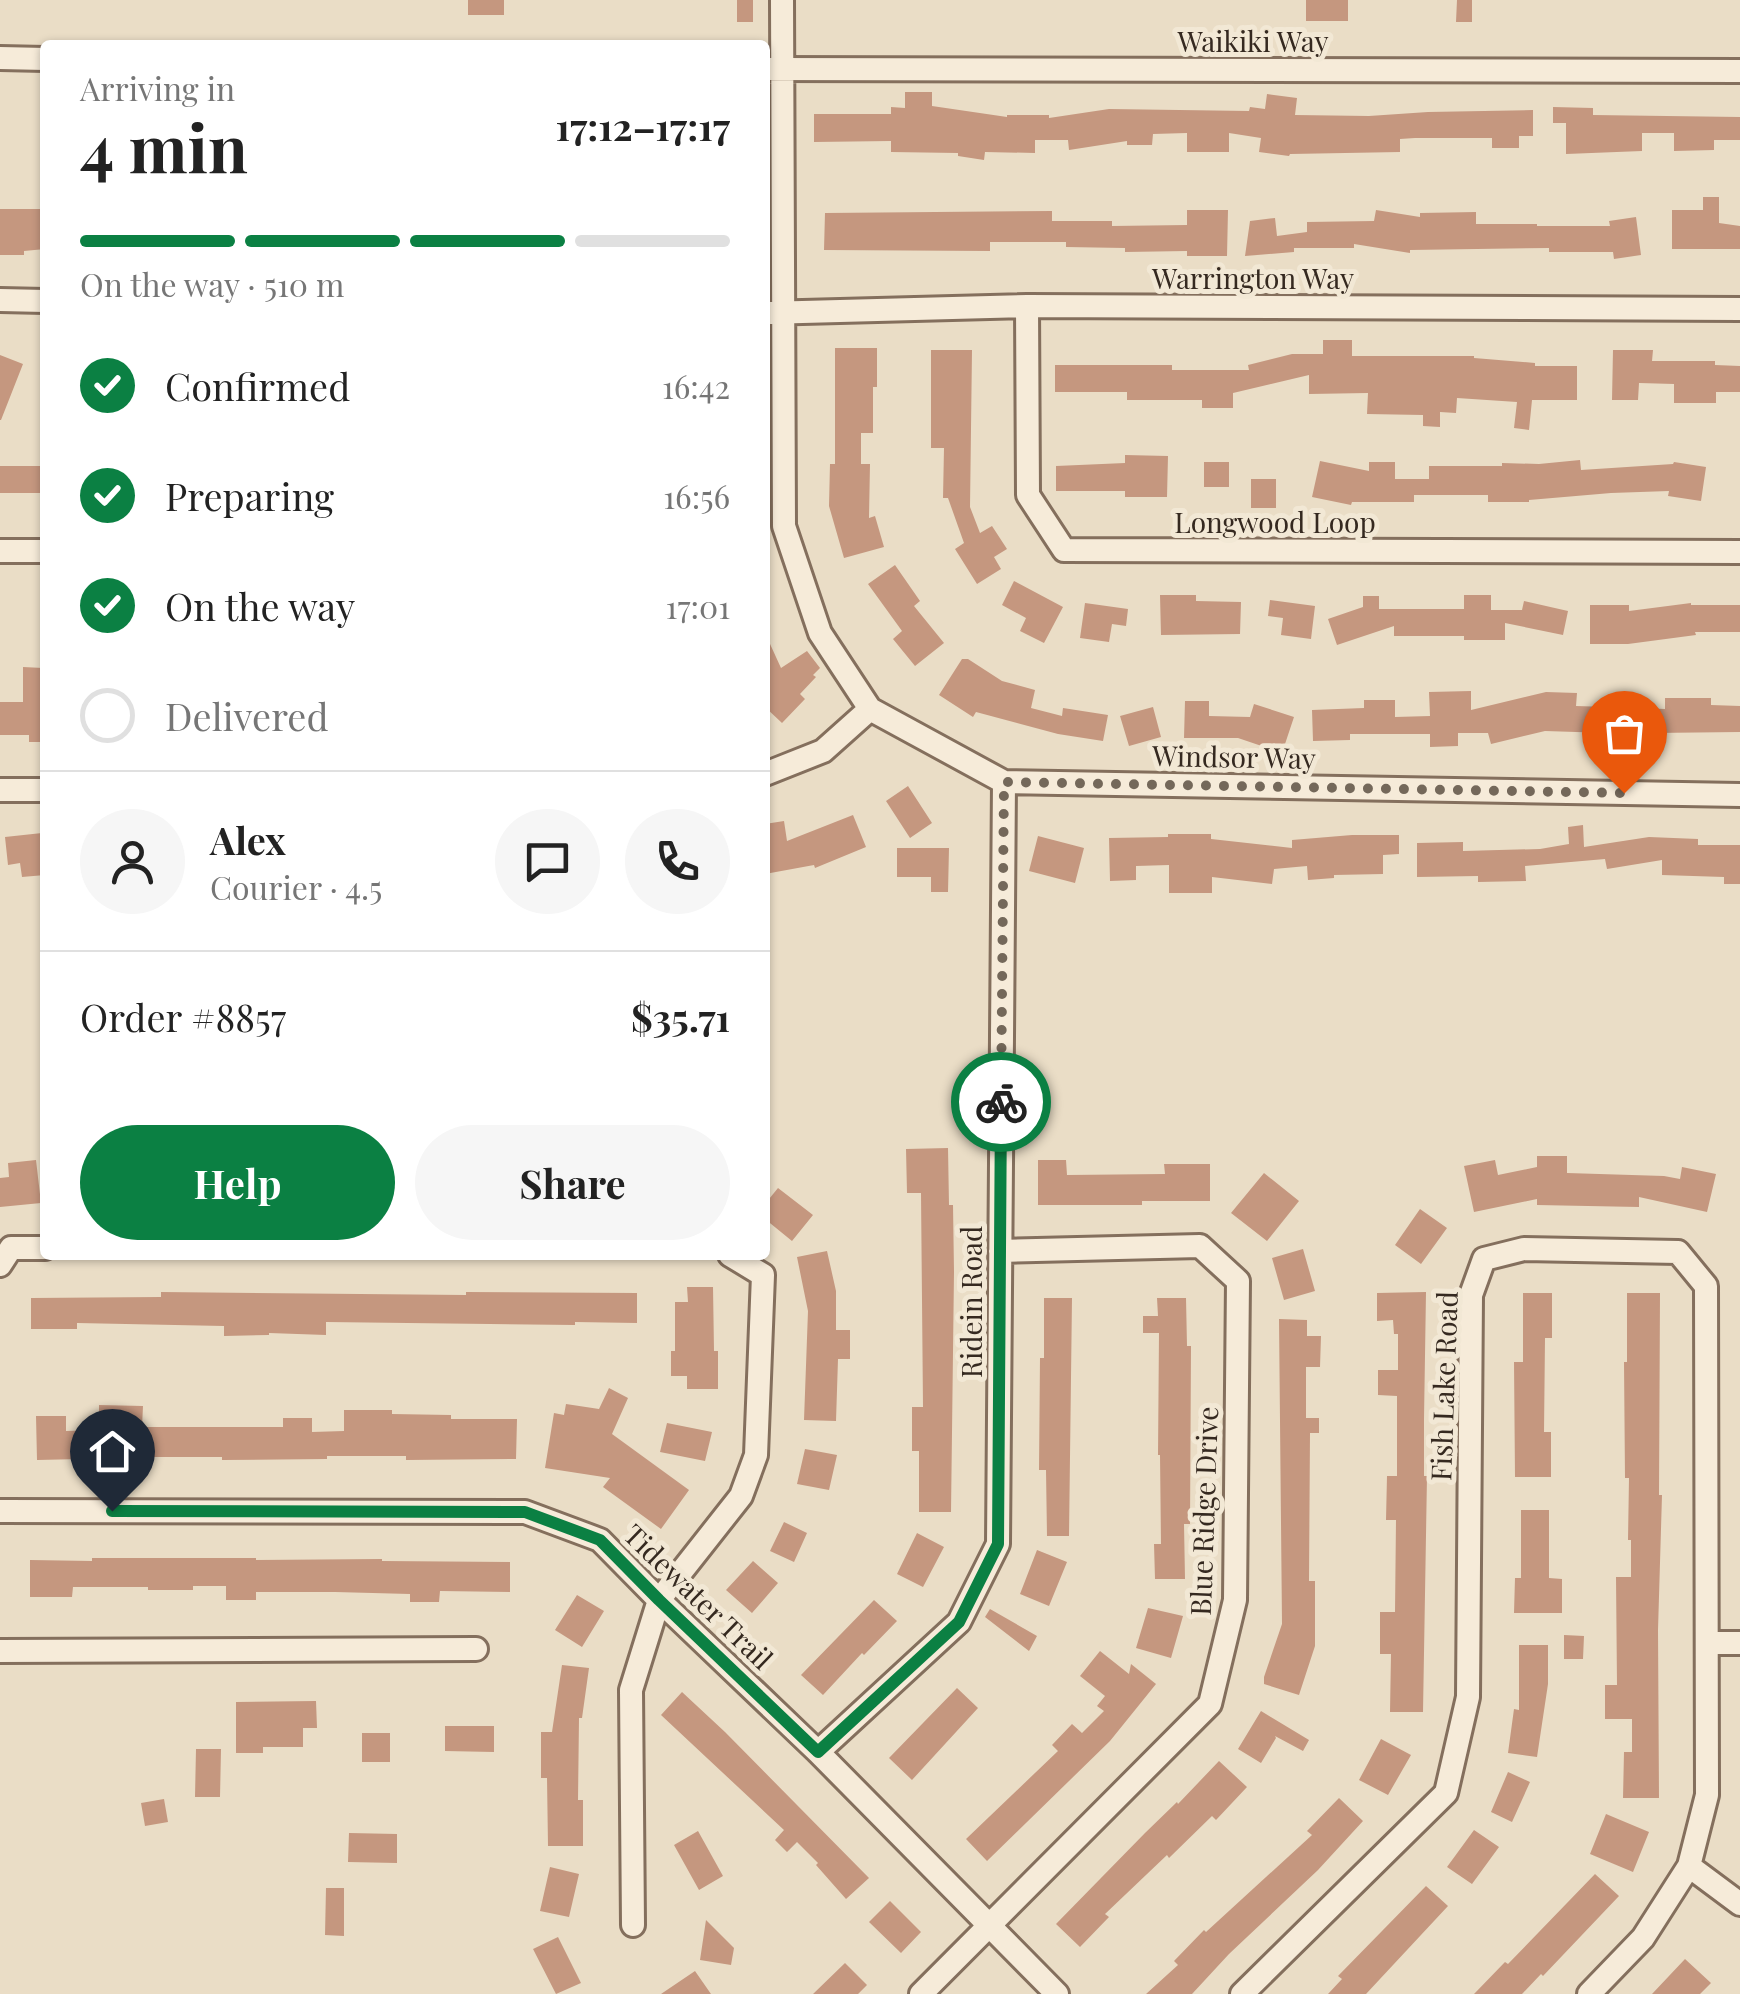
<!DOCTYPE html>
<meta charset="utf-8">
<style>
body{margin:0;font-family:"Playfair Display",serif;background:#f6f6f6;color:#222;height:100vh;display:flex;flex-direction:column;font-size:38px;white-space:nowrap}
*{box-sizing:border-box;margin:0}
p{font-size:32px;color:#767676}
.icon{flex:none;width:55px;height:55px;fill:none;stroke:currentColor;stroke-width:2;stroke-linecap:round;stroke-linejoin:round}
.map{position:relative;flex:1;overflow:hidden}
.side{position:absolute;left:40px;top:40px;width:730px;height:1220px;display:flex;flex-direction:column;background:#fff;border-radius:10px;box-shadow:0 2px 8px #0004}
.side>*{flex:none}
.pin{position:absolute;display:grid;place-items:center;width:85px;height:85px;color:#fff;margin:-102px -42px;border-radius:50% 50% 50% 0;rotate:-45deg;box-shadow:0 0 10px #0007}
.pin .icon{rotate:45deg}
.courier{position:absolute;display:grid;place-items:center;width:100px;height:100px;margin:-50px;border:8px solid #0b8043;border-radius:50%;background:#fff;color:#222;box-shadow:0 2px 12px #0007}
.headline em{font-style:normal;font-weight:700}
.headline div{display:flex;flex-direction:column-reverse}
.headline{display:flex;align-items:center;justify-content:space-between;height:170px;padding:0 40px}
h1{font-size:65px;font-weight:700;line-height:75px}
.bar{display:grid;grid-template-columns:repeat(4,1fr);gap:15px 10px;align-content:center;height:120px;padding:0 40px}
.bar i{height:12px;border-radius:8px;background:#e0e0e0}
.bar .active{background:#0b8043}
.bar p{grid-column:span 4}
.line{display:flex;align-items:center;gap:25px;padding:0 40px;border-top:2px solid #e0e0e0}
.line div{flex:1}
.round{display:grid;place-items:center;flex:none;width:105px;height:105px;border-radius:52px;background:#f6f6f6}
ol{padding:0 40px;list-style:none}
li{display:flex;align-items:center;gap:30px;height:110px}
li p{margin-inline-start:auto}
li .icon{padding:10px;border-radius:50%;background:#0b8043;color:#fff;stroke-width:4}
li:last-child{color:#767676}
li i{width:55px;height:55px;border:5px solid #e0e0e0;border-radius:50%}
.button{display:flex;gap:20px;margin-top:auto;padding:20px 40px}
.button a{flex:1;height:115px;border-radius:60px;background:#0b8043;color:#fff;font-size:40px;font-weight:700;line-height:115px;text-align:center}
.button a+a{background:#f6f6f6;color:#222}
.map>svg:first-child{display:block}
.building{fill:#c5977f}
.lines{fill:none;stroke-linecap:round;stroke-linejoin:round}
.minor-casing{stroke:#846f5d;stroke-width:28}
.minor{stroke:#f6ebd9;stroke-width:22}
.done{stroke:#74685a;stroke-width:10;stroke-dasharray:0 18}
.route{stroke:#0b8043;stroke-width:12}
.labels{text-anchor:middle;dominant-baseline:central;stroke-width:10;stroke-linejoin:round;paint-order:stroke}
.street-label{font-size:28px;fill:#352920;stroke:#f2e8d5}
</style>
<div class="map">
<svg width="1740" height="1994" viewBox="0 0 1740 1994">
<rect width="100%" height="100%" fill="#eaddc6"/>
<path class="building" d="M468,0h36v15h-36z
M737,0h16v22h-16z
M1306,0h42v21h-42z
M1457,0h15v22h-16z
M905,92h27v14l75,11v-2h42v3l60,-9 140,2 1,-4 15,2 2,-15 30,4 -2,17 74,1 59,-4 105,-2v26h-14v12h-27v-10h-77l-15,1v13l-110,2 -1,2 -30,-4 2,-14 -32,-5v19h-42v-19l-34,1 -1,11h-25v-4l-58,9 -1,-10h-33v13l-50,-1 -1,8 -26,-4v-3l-67,-1v-11l-77,1v-28h77v-7l14,1z
M1553,107l40,1v7l147,2v23h-26v10l-40,1v-18h-32v18l-76,3v-31h-13z
M1703,197h16v26l21,3v23h-68v-39h31z
M0,209h45v40l-21,2v4h-24z
M1187,210h41l-1,46h-40v-5l-62,1v-4l-59,-1v-5h-76v9l-166,-1 1,-37 227,-2v10h60v5l75,-1z
M1376,210l44,7v-4l56,-1v12h61v2h73l-1,-5 27,-4 5,38 -27,4 -1,-7h-64v-4l-139,2v3l-56,-9v4h-60v4l-49,4 5,-35 25,-3 2,18 30,-4v-10l67,-1z
M1323,340h29v16h122v2l61,5v3h42v34h-45l-3,30 -15,-2 3,-26 -60,-4 -1,15 -16,-1v15l-17,-1v-11l-56,-1 1,-21 -59,1v-19l-76,18v15h-31v-8h-75v-8h-72v-27h117v5h77l-1,-5 44,-11h31z
M835,348h42v39h-4v46h-12v31h9l-1,54 6,-2 9,31 -40,11 -15,-52 1,-42h5z
M931,350h41l-2,157 10,26 12,-7 15,23 -13,8 7,12 -24,15 -22,-35 9,-6 -16,-45h-5l1,-50h-13z
M1613,350h40l-1,11h63v4l25,1v26h-24v11h-42v-19l-35,-1 -1,17h-26z
M0,355l23,9 -22,56h-1z
M1125,455l43,1 -1,41h-42v-6h-69v-25l69,-3z
M1580,460l1,10 92,-6 1,-2 32,5 -5,34 -33,-5 1,-5 -58,2 -82,7v2h-41v-7h-74v7h-62l-1,3 -39,-8 8,-36 49,10v-9h26v17h34v-13h73v-3l37,1z
M1204,462h25v25h-25z
M0,466h45v27h-45z
M1251,479h25v29h-25z
M895,565l25,36 -6,5 30,37 -29,23 -22,-27 9,-8 -34,-47z
M1014,581l49,26 -19,36 -24,-12 6,-13 -24,-13z
M1160,595h36v6l45,1 -1,32 -79,1z
M1464,595h27v15h31l2,-9 44,10 -5,24 -58,-12v17h-41v-4h-70v-10l-57,19 -9,-26 35,-12v-11h16v13h85z
M1270,600l45,6 -4,33 -30,-4 2,-17 -15,-2z
M1085,603l43,6 -2,17 -14,-2 -3,18 -29,-4z
M1691,603v2h49v27h-45l1,3 -68,9h-38v-39h39v6z
M765,633l16,35 26,-17 13,17 -7,7 3,2 -16,17 5,5 -23,24 -17,-16z
M962,659h6l34,22 33,9 -4,18 31,8 1,-8 45,7 -5,26 -45,-7 -82,-22 -3,5 -34,-22z
M23,667l20,1 2,74h-16v-7h-29v-33h23z
M1471,691v19l75,-18 31,1 -1,13 32,1 57,2v-11h46v7l29,1v26l-87,1 -1,11 -46,-2 1,-9 -62,-2 -54,13 -3,-11h-30v13l-28,1v-13h-80v6l-37,1 -1,-31 52,-2v-8h31v17l35,-1 -1,-24z
M1185,701h24v15l41,1 4,-13 40,13 -12,36 -44,-15h-54z
M1153,707l8,30 -32,9 -9,-30z
M908,786l24,37 -22,15 -24,-37z
M853,815l13,32 -51,21 -1,-3 -49,9v-50l19,-3 3,20z
M1583,825l1,22 65,-10 49,2v6h42v39h-16v-7l-62,-2v-15l-55,9 -2,-10 -80,7 1,15 -48,1v-6l-61,1v-34l46,-1v9l77,-2 29,-5 -1,-17z
M42,833l3,42 -23,2 -2,-14 -12,2 -3,-28z
M1168,834h43v5l81,9v-8l60,-5h47v19l-16,1v19l-49,1v3l-26,2 -1,-14 -33,3 -2,15 -60,-7v16h-43v-28l-33,1v14l-26,1 -1,-43 59,-1z
M1038,836l46,12 -9,35 -46,-12z
M897,848h52l-1,44h-17v-15h-34z
M948,1148l1,57h4l1,67 -3,240h-32v-61h-7v-44h11l-2,-214h-14l-1,-44z
M1537,1156h30v17l97,3 16,3 2,-12 34,7 -9,38 -68,-15v10l-102,-2v-6l-63,13 -10,-46 31,-6 3,15 39,-8z
M36,1160l5,43 -41,4v-29l9,-1 -1,-14z
M1038,1160h28l1,15 98,-1 -1,-10h46v37h-68v4h-104z
M1264,1173l35,28 -32,40 -36,-28z
M778,1188l35,27 -21,26 -27,-22v-15z
M1420,1209l27,19 -26,36 -26,-19z
M1303,1249l12,42 -31,9 -12,-42z
M827,1251l9,40v39h14v29h-12l-2,62 -32,-1 4,-109 -11,-54z
M687,1287h26l1,64h4v38h-31v-13h-16v-25h4v-49h13z
M161,1292l305,3v-3l171,1v30l-62,-1v3l-249,-3v13l-57,-2v2l-45,1v-10l-147,-3v6h-46v-31l130,-1z
M1426,1292l-2,127v57h3l-4,236h-33l1,-58h-11v-42h15l1,-92h-10l1,-44h10v-80l-19,-1v-25h20v-36h-4l-1,-14 -16,1v-28z
M1523,1293h29v45h-7l-1,94h7v45h-36l-1,-115h9z
M1627,1293h33l-1,202h3l-4,135 1,168h-36l1,-46h8v-33h-27v-34h12l-1,-108h15v-37h-3l1,-62h-4l-1,-116h3z
M1044,1298h28l-3,238h-22l-1,-66h-7l1,-112h4z
M1157,1298h29l1,48h4l-1,178h-6l1,55h-30l-1,-35h7l-1,-89h-2l1,-122h-16v-17h15z
M1279,1319l28,1v16h14l-1,31h-14v51h13v15h-9l-1,148h6v65l-16,49 -35,-11v-7l18,-53z
M609,1388l19,10 -16,36 77,56 -28,39 -58,-42 7,-9 -65,-10 9,-55 10,2 2,-11 33,5z
M99,1405l44,1 -1,21h141v-9h29v14l32,-1v-21h48v4l59,1v4h66l-1,40 -110,1v-4h-79v3l-105,1v-3h-141v2l-44,1 -1,-44h30v15l33,-1z
M667,1423l45,9 -7,29 -45,-9z
M805,1449l32,6 -8,35 -32,-6z
M1521,1510h28v68l13,1v34h-48l1,-35h6z
M784,1522l23,11 -13,29 -24,-11z
M917,1533l27,14 -21,40 -26,-13z
M1037,1550l30,12 -18,44 -29,-12z
M92,1558h164v2l126,-1v2l128,1v30l-70,-1 -1,11h-29v-8l-75,-2h-79v8h-30v-14h-33v4h-45v-3h-75l-1,10h-42v-37l62,1z
M753,1561l25,22 -26,30 -26,-23z
M577,1595l27,16 -22,36 -27,-17z
M874,1600l23,21 -33,34 -2,-2 -39,42 -22,-20z
M1148,1608l35,8 -12,42 -35,-10z
M990,1609l47,27 -8,15 -44,-34z
M1564,1635l20,1 -1,23h-19z
M1519,1645h29v39l-11,73 -29,-4 6,-44 5,1z
M1100,1651l29,23 2,-10 25,20 -46,57 -123,120 -21,-22 92,-88 -6,-6 20,-21 10,9 22,-22 -7,-5 8,-10 -25,-20z
M562,1665l27,3 -7,50h-3l-1,82h5v46h-35l-1,-68h-6v-46h11z
M957,1688l21,20 -66,72 -23,-22z
M682,1692l43,40 144,146 -23,21 -30,-34 2,-2 -21,-21 -10,10 -12,-12 9,-10 -123,-115z
M316,1701l1,27h-14v19h-40v6h-27v-51z
M1261,1711l48,29 -6,11 -28,-15 1,2 -15,25 -23,-14z
M445,1726h49v26l-49,-1z
M362,1733h28v29h-28z
M1381,1739l30,16 -23,40 -29,-15z
M196,1749h25l-1,48h-25z
M1219,1761l28,26 -31,33 -4,-4 -43,42 -2,-3 -62,59 4,3 -29,30 -24,-23 89,-91 32,-31 1,2z
M1508,1772l22,10 -18,40 -21,-10z
M1339,1798l24,23 -45,49 -89,84 -37,40h-46l32,-29 -4,-4 30,-31 2,2 106,-97 -5,-4z
M164,1799l4,23 -23,4 -4,-23z
M1606,1814l43,18 -16,40 -43,-18z
M1474,1830l25,17 -27,37 -25,-17z
M698,1831l25,45 -24,14 -25,-45z
M349,1833l48,1v29l-49,-1z
M550,1867l29,7 -10,43 -29,-6z
M1595,1874l24,22 -76,80 -2,-2 -19,20h-48l31,-32 3,2z
M1426,1886l22,20 -82,88h-38l14,-15 -4,-3z
M326,1888h18v48l-19,-1z
M890,1901l31,31 -20,21 -32,-31z
M706,1920l28,28 -3,17 -31,-5z
M558,1937l23,46 -25,11 -23,-45z
M1685,1959l26,24 -11,11h-48z
M845,1963l22,22 -9,9h-45z
M695,1971l16,23h-50z"/>
<g class="lines">
<defs>
<path id="minor" d="M782,0l2,526 36,107 50,76 134,73 736,13
M0,58l45,1
M765,69l975,2
M0,300l45,1
M1027,306l1,189 36,55 676,2
M765,313l262,-7 713,3
M0,551h45
M765,774l58,-23 47,-42
M0,790h45
M0,1265l11,-17h34
M0,1511l525,1 75,28 59,60 159,152 239,242
M1707,1643h33
M0,1651l476,-2
M818,1752l141,-130 39,-78 6,-762
M1689,1866l51,38
M633,1925l-2,-235 28,-90 82,-104 15,-41 7,-180 -33,-20
M921,1994l289,-290 25,-104 3,-319 -38,-35 -200,5
M1242,1994l204,-201 22,-96 3,-402 13,-36 40,-10 154,3 28,34 1,509 -18,71 -46,72 -54,56"/>
</defs>
<use href="#minor" class="minor-casing"/>
<use href="#minor" class="minor"/>
</g>
<g class="lines">
<path class="done" d="M1001,1102l3,-320 620,11"/>
<path class="route" d="M112,1511l413,1 75,28 59,60 159,152 141,-130 39,-78 3,-442"/>
</g>
<g class="labels">
<g class="street-label">
<text x="1253" y="40">Waikiki Way</text>
<text x="1253" y="277">Warrington Way</text>
<text x="1275" y="521">Longwood Loop</text>
<text transform="translate(1234 756) rotate(1)">Windsor Way</text>
<text transform="translate(970 1302) rotate(-90)">Ridein Road</text>
<text transform="translate(1443 1386) rotate(-88)">Fish Lake Road</text>
<text transform="translate(1203 1511) rotate(-88)">Blue Ridge Drive</text>
<text transform="translate(699 1596) rotate(44)">Tidewater Trail</text>
</g>
</g>
</svg>
<div class="pin" style="left:1624px;top:793px;background:#ea580c"><svg class="icon" aria-label="bag" viewBox="0 0 24 24"><path d="M5 8h14l-1 12H6zM9 8a3 3 0 0 1 6 0"/></svg></div>
<div class="pin" style="left:112px;top:1511px;background:#1f2937"><svg class="icon" aria-label="home" viewBox="0 0 24 24"><path d="M3 11l9-7 9 7M6 9v11h12V9"/></svg></div>
<div class="courier" style="left:1001px;top:1102px"><svg class="icon" aria-label="bike" viewBox="0 0 24 24"><circle cx="6" cy="16" r="4"/><circle cx="18" cy="16" r="4"/><path d="M6 16l4-8h5l3 8M10 8l3 8H6M13 5h3"/></svg></div>
<section class="side">
<div class="headline"><div><h1>4 min</h1><p>Arriving in</p></div><em>17:12–17:17</em></div>
<div class="bar"><i class="active"></i><i class="active"></i><i class="active"></i><i></i><p>On the way · 510 m</p></div>
<ol>
<li><svg class="icon" aria-label="check" viewBox="0 0 24 24"><path d="M5 12l5 5 9-10"/></svg>Confirmed<p>16:42</p></li>
<li><svg class="icon" aria-label="check" viewBox="0 0 24 24"><path d="M5 12l5 5 9-10"/></svg>Preparing<p>16:56</p></li>
<li><svg class="icon" aria-label="check" viewBox="0 0 24 24"><path d="M5 12l5 5 9-10"/></svg>On the way<p>17:01</p></li>
<li><i></i>Delivered</li>
</ol>
<div class="line" style="height:180px"><a class="round"><svg class="icon" aria-label="person" viewBox="0 0 24 24"><circle cx="12" cy="8" r="4"/><path d="M4 21q1-7 8-7t8 7"/></svg></a><div><b>Alex</b><p>Courier · 4.5</p></div><a class="round"><svg class="icon" aria-label="chat" viewBox="0 0 24 24"><path d="M4 5h16v11H9l-5 4z"/></svg></a><a class="round"><svg class="icon" aria-label="phone" viewBox="0 0 24 24"><path d="M5 4h4l2 5-3 2q2 4 5 5l2-3 5 2v4C11 20 4 13 5 4z"/></svg></a></div>
<div class="line" style="height:130px"><div>Order #8857</div><b>$35.71</b></div>
<div class="button"><a>Help</a><a>Share</a></div>
</section>
</div>
